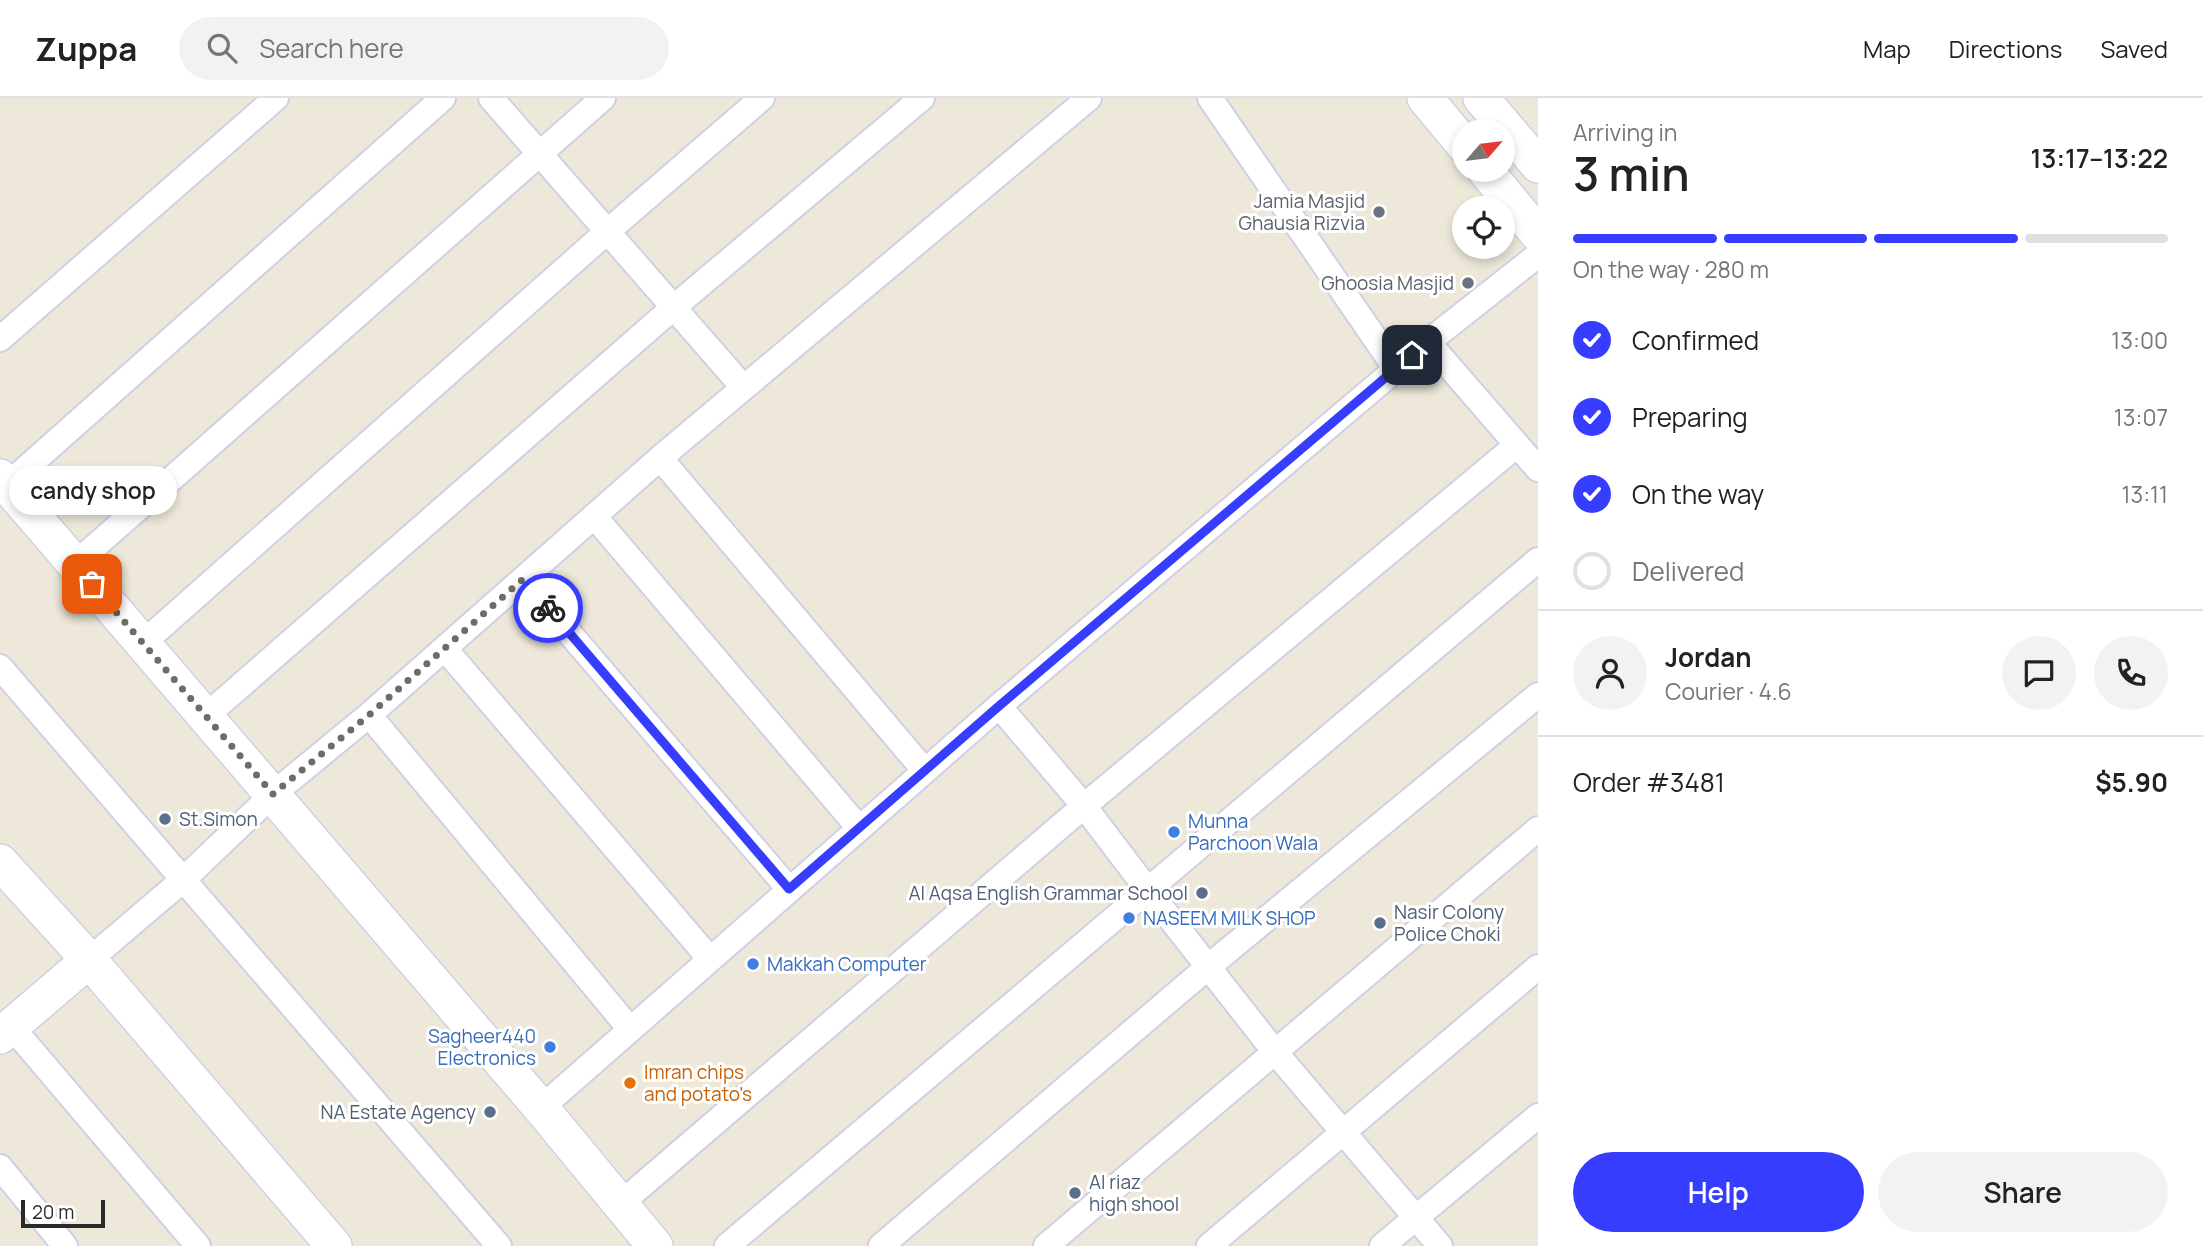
<!DOCTYPE html>
<meta charset="utf-8">
<style>
body{margin:0;font-family:Manrope,sans-serif;background:#f2f2f2;color:#222;height:100vh;display:flex;flex-direction:column;font-size:26px;white-space:nowrap}
*{box-sizing:border-box;margin:0}
p{font-size:23px;color:#767676}
.icon{flex:none;width:38px;height:38px;fill:none;stroke:currentColor;stroke-width:2;stroke-linecap:round;stroke-linejoin:round}
.map{position:relative;flex:1;overflow:hidden}
.side{display:flex;flex-direction:column;background:#fff;width:665px}
.side>*{flex:none}
.needle{width:46px;rotate:62deg}
.controls{position:absolute;left:1452px;top:21px;display:grid;gap:14px}
.controls a{display:grid;place-items:center;width:63px;height:63px;border-radius:50%;background:#fff;box-shadow:0 4px 10px #0003;font-size:35px}
.scale{position:absolute;left:21px;bottom:18px;width:84px;box-sizing:border-box;padding-left:7px;border:4px solid #2a2a2a;border-top:0;font-size:19px;line-height:24px;white-space:nowrap;color:#2a2a2a;-webkit-text-stroke:5px #fff;paint-order:stroke}
.pin{position:absolute;display:grid;place-items:center;width:60px;height:60px;color:#fff;margin:-30px;border-radius:14px;box-shadow:0 4px 10px #0006}
.courier{position:absolute;display:grid;place-items:center;width:70px;height:70px;margin:-35px;border:5px solid #363dff;border-radius:50%;background:#fff;color:#222;box-shadow:0 2px 9px #0007}
.bubble{position:absolute;height:49px;border-radius:24px;background:#fff;box-shadow:0 4px 10px #0003;font-size:23px;font-weight:600;line-height:49px;text-align:center}
.headline em{font-style:normal;font-weight:600}
.headline div{display:flex;flex-direction:column-reverse}
.headline{display:flex;align-items:center;justify-content:space-between;height:119px;padding:0 35px}
h1{font-size:46px;font-weight:600;line-height:52px}
.bar{display:grid;grid-template-columns:repeat(4,1fr);gap:10px 7px;align-content:center;height:84px;padding:0 35px}
.bar i{height:9px;border-radius:5px;background:#e0e0e0}
.bar .current{background:#363dff}
.bar p{grid-column:span 4}
.line{display:flex;align-items:center;gap:18px;padding:0 35px;border-top:2px solid #e0e0e0}
.line div{flex:1}
.round{display:grid;place-items:center;flex:none;width:74px;height:74px;border-radius:37px;background:#f2f2f2}
ol{padding:0 35px;list-style:none}
li{display:flex;align-items:center;gap:21px;height:77px}
li p{margin-inline-start:auto}
li .icon{padding:7px;border-radius:50%;background:#363dff;color:#fff;stroke-width:4}
li:last-child{color:#767676}
li i{width:38px;height:38px;border:4px solid #e0e0e0;border-radius:50%}
.cta{display:flex;gap:14px;margin-top:auto;padding:14px 35px}
.cta a{flex:1;height:80px;border-radius:42px;background:#363dff;color:#fff;font-size:28px;font-weight:600;line-height:80px;text-align:center}
.cta a+a{background:#f2f2f2;color:#222}
header{display:flex;align-items:center;gap:42px;box-sizing:border-box;height:98px;padding:0 35px;background:#fff;border-bottom:2px solid #e0e0e0}
header strong{font-size:33px}
nav{display:flex;gap:38px;margin-inline-start:auto;font-size:24px}
.search{width:490px;height:63px;background:#f2f2f2;display:flex;align-items:center;gap:18px;box-sizing:border-box;padding:0 24px;border-radius:38px;color:#767676;font-size:26px}
main{display:flex;flex:1;min-height:0}
.map>svg:first-child{display:block}
.lines{fill:none;stroke-linecap:round;stroke-linejoin:round}
.street-casing{stroke:#d0d0e4;stroke-width:28}
.secondary-casing{stroke:#d0d0e4;stroke-width:38}
.street{stroke:#fff;stroke-width:24}
.secondary{stroke:#fff;stroke-width:35}
.done{stroke:#6e6c68;stroke-width:7;stroke-dasharray:0 12.6}
.route{stroke:#363dff;stroke-width:9}
.worship-dot{fill:#6b7280;stroke:#fff;stroke-width:2.5}
.service-dot{fill:#5c6f8a;stroke:#fff;stroke-width:2.5}
.shop-dot{fill:#3f7fe0;stroke:#fff;stroke-width:2.5}
.food-dot{fill:#e8710a;stroke:#fff;stroke-width:2.5}
.labels{text-anchor:middle;dominant-baseline:central;stroke-width:6;stroke-linejoin:round;paint-order:stroke}
.worship-label{font-size:19px;fill:#5b616d;stroke:#fff;text-anchor:end}
.service-label{font-size:19px;fill:#4e5e75;stroke:#fff;text-anchor:start}
.shop-label{font-size:19px;fill:#366cbe;stroke:#fff;text-anchor:start}
.food-label{font-size:19px;fill:#c56008;stroke:#fff;text-anchor:start}
</style>
<header>
<strong>Zuppa</strong>
<div class="search"><svg class="icon" aria-label="search" viewBox="0 0 24 24"><circle cx="10" cy="10" r="6"/><path d="M15 15l6 6"/></svg>Search here</div>
<nav><a>Map</a><a>Directions</a><a>Saved</a></nav>
</header>
<main>
<div class="map">
<svg width="1538" height="1148" viewBox="0 0 1538 1148">
<rect width="100%" height="100%" fill="#ede8da"/>
<g class="lines">
<defs>
<path id="street" d="M491,0l252,289
M1210,0l186,271
M0,241l276,-241
M1428,244l110,127
M660,360l264,312
M7,387l436,-387
M594,418l265,312
M75,466l528,-466
M523,481l266,310
M143,545l465,-412 154,-133
M445,551l265,310
M0,569l499,579
M999,608l85,100 63,83 128,163 165,194
M369,617l261,314
M206,618l468,-409 248,-209
M89,862l95,-81 89,-85 96,-79 291,-257 429,-360
M11,928l187,220
M541,1010l458,-402 429,-364 110,-87
M0,1069l65,79
M620,1106l464,-398 433,-361
M727,1148l811,-686
M881,1148l327,-279 330,-272
M1046,1148l492,-417
M1209,1148l329,-279
M1382,1148l156,-130"/>
<path id="secondary" d="M1425,0l40,48
M1481,0l57,67
M1485,72l53,64
M0,379l541,631 114,138
M0,764l89,98 245,286
M0,938l89,-76"/>
</defs>
<use href="#street" class="street-casing"/>
<use href="#secondary" class="secondary-casing"/>
<use href="#street" class="street"/>
<use href="#secondary" class="secondary"/>
</g>
<g class="lines">
<path class="done" d="M92,486l181,210 96,-79 154,-136 25,29"/>
<path class="route" d="M548,510l241,281 210,-183 413,-351"/>
</g>
<g class="worship-dot">
<circle cx="1379" cy="114" r="7"/>
<circle cx="1468" cy="185" r="7"/>
</g>
<g class="service-dot">
<circle cx="165" cy="721" r="7"/>
<circle cx="1202" cy="795" r="7"/>
<circle cx="1380" cy="825" r="7"/>
<circle cx="490" cy="1014" r="7"/>
<circle cx="1075" cy="1095" r="7"/>
</g>
<g class="shop-dot">
<circle cx="1174" cy="734" r="7"/>
<circle cx="1129" cy="820" r="7"/>
<circle cx="753" cy="866" r="7"/>
<circle cx="550" cy="949" r="7"/>
</g>
<circle class="food-dot" cx="630" cy="985" r="7"/>
<g class="labels">
<g class="worship-label">
<text x="1365" y="103">Jamia Masjid<tspan x="1365" dy="22">Ghausia Rizvia</tspan></text>
<text x="1454" y="185">Ghoosia Masjid</text>
</g>
<g class="service-label">
<text x="179" y="721">St.Simon</text>
<text x="1188" y="795" text-anchor="end">Al Aqsa English Grammar School</text>
<text x="1394" y="814">Nasir Colony<tspan x="1394" dy="22">Police Choki</tspan></text>
<text x="476" y="1014" text-anchor="end">NA Estate Agency</text>
<text x="1089" y="1084">Al riaz<tspan x="1089" dy="22">high shool</tspan></text>
</g>
<g class="shop-label">
<text x="1188" y="723">Munna<tspan x="1188" dy="22">Parchoon Wala</tspan></text>
<text x="1143" y="820">NASEEM MILK SHOP</text>
<text x="767" y="866">Makkah Computer</text>
<text x="536" y="938" text-anchor="end">Sagheer440<tspan x="536" dy="22">Electronics</tspan></text>
</g>
<g class="food-label">
<text x="644" y="974">Imran chips<tspan x="644" dy="22">and potato's</tspan></text>
</g>
</g>
</svg>
<div class="controls">
<a><svg class="needle" viewBox="-14 -14 28 28"><path d="M0-13l5 13h-10z" fill="#e53935"/><path d="M0 13l5-13h-10z" fill="#767676"/></svg></a>
<a><svg class="icon" aria-label="locate" viewBox="0 0 24 24"><circle cx="12" cy="12" r="6"/><path d="M12 2v4M12 18v4M2 12h4M18 12h4"/></svg></a>
</div>
<div class="scale">20 m</div>
<div class="pin" style="left:92px;top:486px;background:#ea580c"><svg class="icon" aria-label="bag" viewBox="0 0 24 24"><path d="M5 8h14l-1 12H6zM9 8a3 3 0 0 1 6 0"/></svg></div>
<div class="pin" style="left:1412px;top:257px;background:#1f2937"><svg class="icon" aria-label="home" viewBox="0 0 24 24"><path d="M3 11l9-7 9 7M6 9v11h12V9"/></svg></div>
<div class="courier" style="left:548px;top:510px"><svg class="icon" aria-label="bike" viewBox="0 0 24 24"><circle cx="6" cy="16" r="4"/><circle cx="18" cy="16" r="4"/><path d="M6 16l4-8h5l3 8M10 8l3 8H6M13 5h3"/></svg></div>
<div class="bubble" style="left:9px;top:368px;width:168px">candy shop</div>
</div>
<section class="side">
<div class="headline"><div><h1>3 min</h1><p>Arriving in</p></div><em>13:17–13:22</em></div>
<div class="bar"><i class="current"></i><i class="current"></i><i class="current"></i><i></i><p>On the way · 280 m</p></div>
<ol>
<li><svg class="icon" aria-label="check" viewBox="0 0 24 24"><path d="M5 12l5 5 9-10"/></svg>Confirmed<p>13:00</p></li>
<li><svg class="icon" aria-label="check" viewBox="0 0 24 24"><path d="M5 12l5 5 9-10"/></svg>Preparing<p>13:07</p></li>
<li><svg class="icon" aria-label="check" viewBox="0 0 24 24"><path d="M5 12l5 5 9-10"/></svg>On the way<p>13:11</p></li>
<li><i></i>Delivered</li>
</ol>
<div class="line" style="height:126px"><a class="round"><svg class="icon" aria-label="person" viewBox="0 0 24 24"><circle cx="12" cy="8" r="4"/><path d="M4 21q1-7 8-7t8 7"/></svg></a><div><b>Jordan</b><p>Courier · 4.6</p></div><a class="round"><svg class="icon" aria-label="chat" viewBox="0 0 24 24"><path d="M4 5h16v11H9l-5 4z"/></svg></a><a class="round"><svg class="icon" aria-label="phone" viewBox="0 0 24 24"><path d="M5 4h4l2 5-3 2q2 4 5 5l2-3 5 2v4C11 20 4 13 5 4z"/></svg></a></div>
<div class="line" style="height:91px"><div>Order #3481</div><b>$5.90</b></div>
<div class="cta"><a>Help</a><a>Share</a></div>
</section>
</main>
